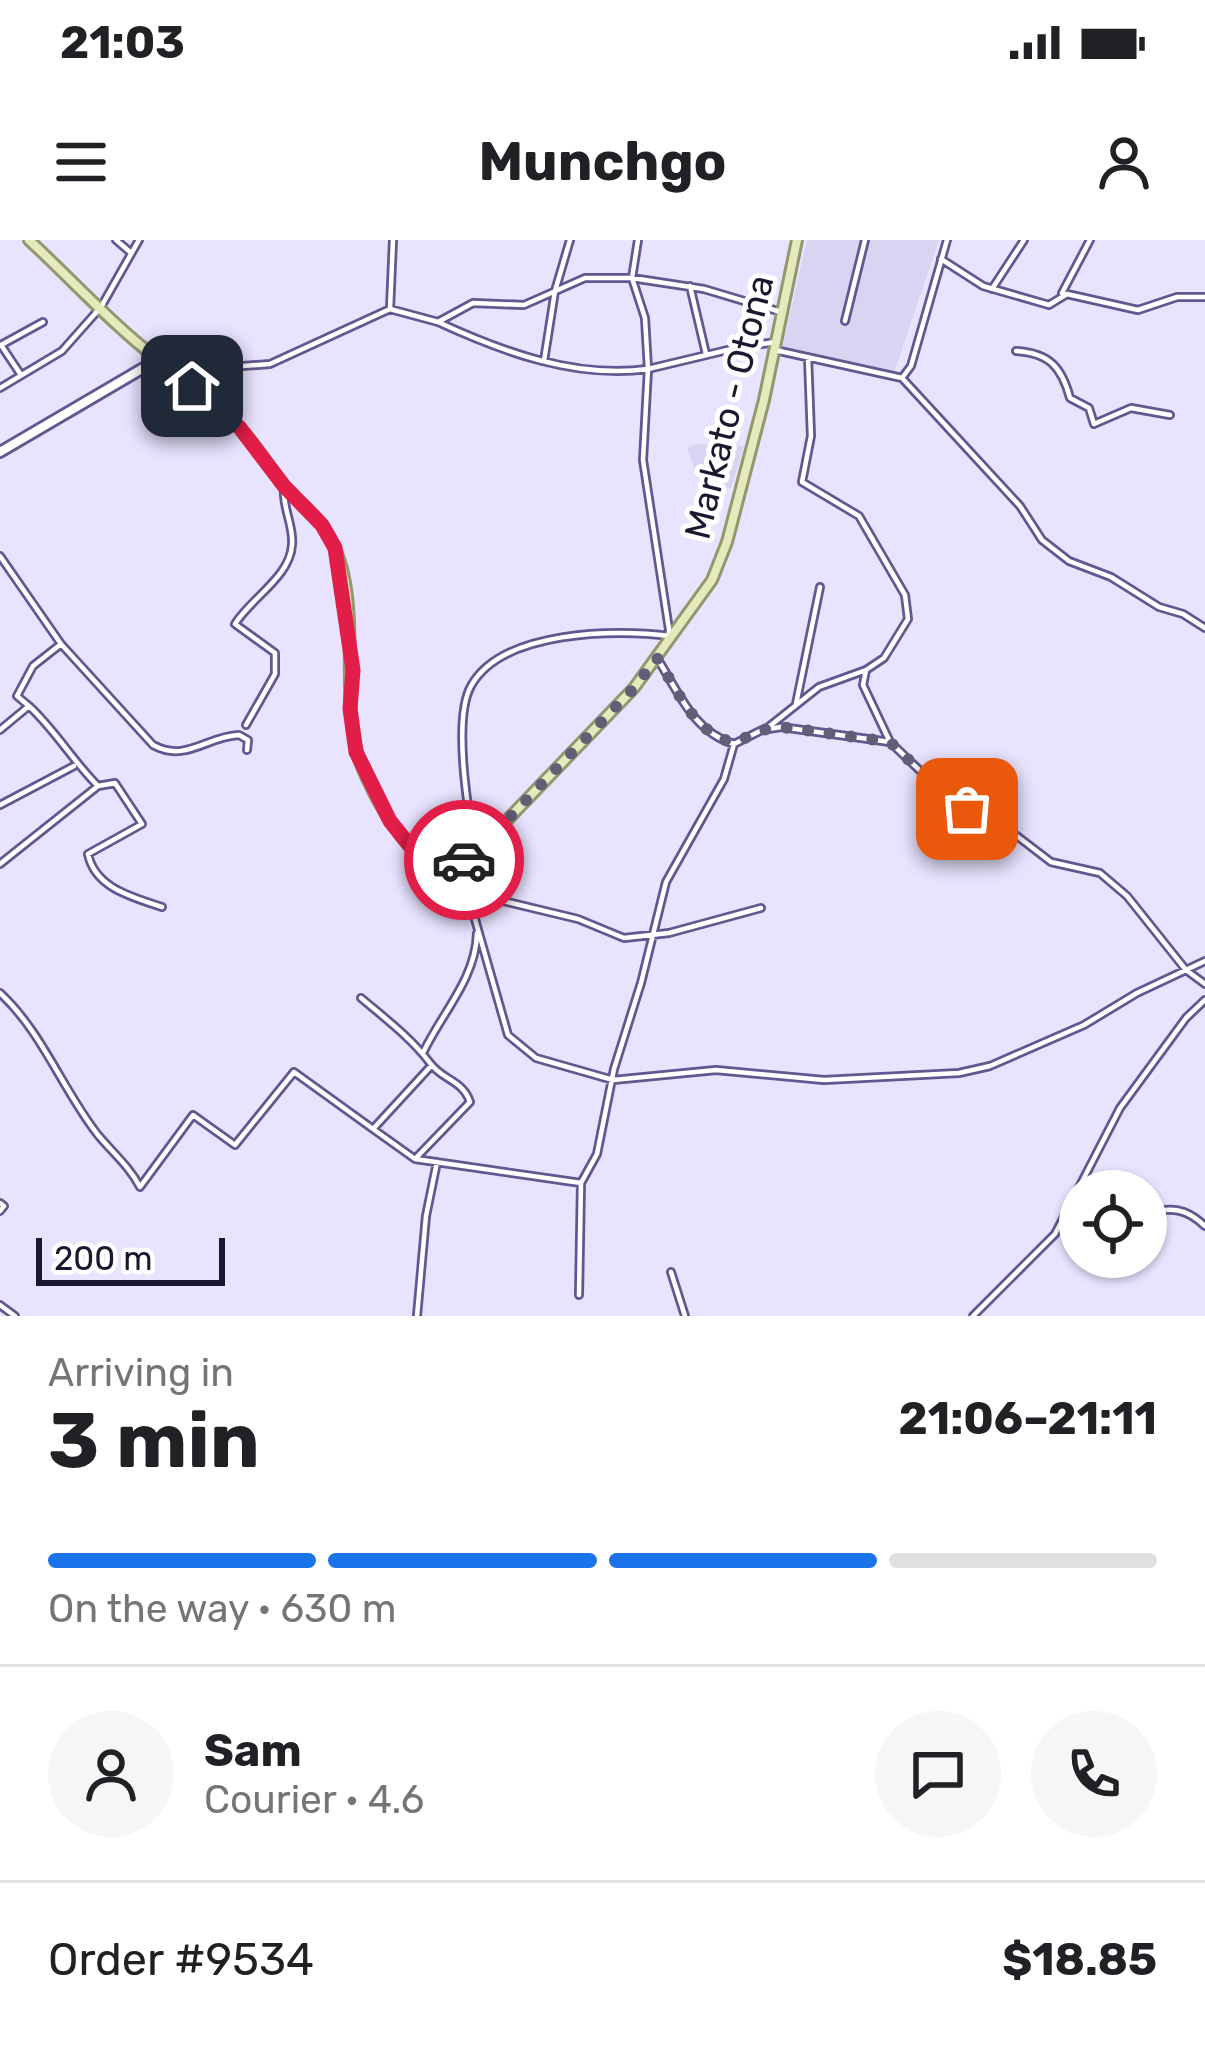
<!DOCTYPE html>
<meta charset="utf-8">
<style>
body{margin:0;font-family:Rubik,sans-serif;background:#f6f6f6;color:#202124;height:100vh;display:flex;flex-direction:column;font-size:45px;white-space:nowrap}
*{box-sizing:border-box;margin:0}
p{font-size:39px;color:#757577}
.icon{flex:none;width:66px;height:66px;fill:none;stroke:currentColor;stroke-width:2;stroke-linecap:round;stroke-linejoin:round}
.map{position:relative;height:1076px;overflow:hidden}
.drawer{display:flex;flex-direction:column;background:#fff;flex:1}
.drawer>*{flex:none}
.buttons{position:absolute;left:1059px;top:930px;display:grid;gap:24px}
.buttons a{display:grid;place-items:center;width:108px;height:108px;border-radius:50%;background:#fff;box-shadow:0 3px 9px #0004;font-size:60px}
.scale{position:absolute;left:36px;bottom:30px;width:189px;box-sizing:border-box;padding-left:12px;border:6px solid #1c162e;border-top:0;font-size:33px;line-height:42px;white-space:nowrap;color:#1c162e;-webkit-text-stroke:9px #fff;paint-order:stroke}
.pin{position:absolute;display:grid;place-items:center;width:102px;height:102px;color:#fff;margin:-51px;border-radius:24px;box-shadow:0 6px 18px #0006}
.courier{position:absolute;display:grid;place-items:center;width:120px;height:120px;margin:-60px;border:9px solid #e11d48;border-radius:50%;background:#fff;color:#222;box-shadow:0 3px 15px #0007}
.summary em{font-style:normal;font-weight:700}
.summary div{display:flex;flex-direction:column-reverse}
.summary{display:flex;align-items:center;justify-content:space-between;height:204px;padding:0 48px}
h1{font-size:78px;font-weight:700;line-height:90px}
.bar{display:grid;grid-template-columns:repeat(4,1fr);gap:18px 12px;align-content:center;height:144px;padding:0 48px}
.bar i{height:15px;border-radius:9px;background:#e0e0e0}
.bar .selected{background:#1a73e8}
.bar p{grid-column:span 4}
.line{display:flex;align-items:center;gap:30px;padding:0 48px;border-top:3px solid #e0e0e0}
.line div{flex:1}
.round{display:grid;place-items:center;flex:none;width:126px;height:126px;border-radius:63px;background:#f6f6f6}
.status{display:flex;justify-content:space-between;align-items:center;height:84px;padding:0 60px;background:#fff;direction:ltr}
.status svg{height:33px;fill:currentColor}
header{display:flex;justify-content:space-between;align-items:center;height:156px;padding:0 48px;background:#fff;font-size:54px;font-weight:700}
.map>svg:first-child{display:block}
.built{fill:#d9d4f2}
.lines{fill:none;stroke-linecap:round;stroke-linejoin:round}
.minor-casing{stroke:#645790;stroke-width:10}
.secondary-casing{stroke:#645790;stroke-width:14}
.primary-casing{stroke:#94976d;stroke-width:14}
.minor{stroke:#fff;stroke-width:4.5}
.secondary{stroke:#fff;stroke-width:8}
.primary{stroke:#e5eabc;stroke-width:8}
.done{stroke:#635e77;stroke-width:12;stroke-dasharray:0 21.6}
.route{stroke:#e11d48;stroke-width:15}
.labels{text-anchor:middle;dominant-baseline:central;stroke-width:10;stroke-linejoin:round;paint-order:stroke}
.street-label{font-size:36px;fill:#1c162e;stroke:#fff}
</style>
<div class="status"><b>21:03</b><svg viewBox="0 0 49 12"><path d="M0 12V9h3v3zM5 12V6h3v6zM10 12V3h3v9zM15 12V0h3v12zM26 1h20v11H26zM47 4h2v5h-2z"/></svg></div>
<header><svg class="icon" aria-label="menu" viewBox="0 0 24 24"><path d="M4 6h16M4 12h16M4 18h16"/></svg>Munchgo<svg class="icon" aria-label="person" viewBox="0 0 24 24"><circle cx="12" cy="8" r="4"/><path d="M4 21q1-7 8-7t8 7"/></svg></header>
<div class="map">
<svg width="1205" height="1076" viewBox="0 0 1205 1076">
<rect width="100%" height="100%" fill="#e8e3fe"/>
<path class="built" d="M807,0h132l-45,133 -112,-24z
M699,204l45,2 -13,42 -31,-4 -13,-37z"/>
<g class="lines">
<defs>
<path id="minor" d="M116,0l14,12
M638,0l-6,38 13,40 3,51 92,-22 36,-5
M941,19l42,27 66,19 18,-11 71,16 39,-13h28
M690,46l16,68
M992,49l32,-49
M1062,53l28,-53
M390,69l3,-69
M845,81l20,-81
M438,82c65,30 138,57 210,47l-5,91 27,176c-54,-7 -168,-6 -199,50 -19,34 -2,129 4,167
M1,105l42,-23
M1,105l20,30
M775,110l127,28 9,-12 36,-126
M1016,111c34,2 46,17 54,47l19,10 5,16 37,-16 39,7
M808,117l3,79 -9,46 57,34 46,79 3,24 -24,39 -18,12 -3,15 27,57
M544,121l11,-70 15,-51
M175,131l95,-7 120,-55 48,13 35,-19 51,2 61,-27h47l72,11 77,23
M902,138l118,128 22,34 27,21 42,16 48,30 24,7 22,14
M0,148l62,-37 39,-44 38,-67
M0,316l61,88 92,101c33,18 54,-9 86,-10l9,5 -1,10
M657,418c21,33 36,74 77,86l28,-14 19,-3 109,15 66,63 40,15 55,42 49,11 27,23 59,74 19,14
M796,464l24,-117
M29,466c27,25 43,54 69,80
M246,485l29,-51v-21l-40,-29c16,-26 55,-47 57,-79 2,-20 -10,-37 -8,-58
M766,489l53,-42 47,-17
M0,490l29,-24 -12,-10 16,-30 28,-22
M0,565l74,-39
M459,623l49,172 28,23 77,22 103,-10 108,10 135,-7 31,-7 94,-41 53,-32 68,-32
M0,624l98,-78 17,-3 27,41 -54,30c7,34 44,43 74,53
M468,647l27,12 83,20 46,19 45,-5 92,-25
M0,753c43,40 62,96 98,142 15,18 31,31 42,52l53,-72 42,30 59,-73 79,57 58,-63
M361,758c25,21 50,40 69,65 12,17 33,17 40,39l-55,57
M424,811c18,-38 52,-73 53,-118
M373,889l42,30 166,24
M0,963l4,3 -4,5
M1146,973c26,-6 40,-5 59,13
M671,1032l14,44
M579,1055l2,-112 16,-29 17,-85 27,-86 25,-101 58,-103 10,-35
M0,1065l15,11
M417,1076l9,-100 11,-54
M973,1076l82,-82 65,-126 66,-90 19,-18"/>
<path id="secondary" d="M0,212l157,-92"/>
<path id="primary" d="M29,0c42,39 82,83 127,118 28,23 58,44 84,70 17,18 29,39 44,58 12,14 28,25 38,39 44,60 18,156 34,223 7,31 48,110 81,117 19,3 36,-9 48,-22l149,-155 78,-108 15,-38 37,-142 33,-160"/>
</defs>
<use href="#minor" class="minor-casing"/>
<use href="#secondary" class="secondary-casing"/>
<use href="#primary" class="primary-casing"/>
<use href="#minor" class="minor"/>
<use href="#secondary" class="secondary"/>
<use href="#primary" class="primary"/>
</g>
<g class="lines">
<path class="done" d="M464,620l21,-17 149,-155 23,-30c21,33 36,74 77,85l28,-13 20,-3 108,15 66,63 11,4"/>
<path class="route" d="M192,146l48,42 44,58 38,39 13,23 18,122 -3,39 6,43 34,69 29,36 20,8 25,-5"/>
</g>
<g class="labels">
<g class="street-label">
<text transform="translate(729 167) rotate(-76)">Markato - Otona</text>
</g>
</g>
</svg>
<div class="buttons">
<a><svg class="icon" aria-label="locate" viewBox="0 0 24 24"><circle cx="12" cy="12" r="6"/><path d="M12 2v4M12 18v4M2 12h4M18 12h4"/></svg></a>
</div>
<div class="scale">200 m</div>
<div class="pin" style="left:967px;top:569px;background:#ea580c"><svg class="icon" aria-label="bag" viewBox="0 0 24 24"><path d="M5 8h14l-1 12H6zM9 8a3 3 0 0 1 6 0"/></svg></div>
<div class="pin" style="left:192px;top:146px;background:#1f2937"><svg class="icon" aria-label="home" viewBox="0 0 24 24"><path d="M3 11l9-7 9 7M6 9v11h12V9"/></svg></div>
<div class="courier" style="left:464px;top:620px"><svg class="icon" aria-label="car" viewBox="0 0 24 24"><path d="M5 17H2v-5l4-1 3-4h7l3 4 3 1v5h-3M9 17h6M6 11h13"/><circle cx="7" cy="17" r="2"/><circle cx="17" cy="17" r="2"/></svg></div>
</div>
<section class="drawer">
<div class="summary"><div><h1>3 min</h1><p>Arriving in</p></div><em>21:06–21:11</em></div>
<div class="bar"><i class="selected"></i><i class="selected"></i><i class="selected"></i><i></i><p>On the way · 630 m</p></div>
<div class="line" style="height:216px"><a class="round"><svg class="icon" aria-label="person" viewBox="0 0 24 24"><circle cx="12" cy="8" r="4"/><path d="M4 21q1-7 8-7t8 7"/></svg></a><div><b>Sam</b><p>Courier · 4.6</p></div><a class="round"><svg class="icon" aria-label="chat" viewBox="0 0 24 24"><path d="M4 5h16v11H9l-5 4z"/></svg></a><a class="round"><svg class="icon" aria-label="phone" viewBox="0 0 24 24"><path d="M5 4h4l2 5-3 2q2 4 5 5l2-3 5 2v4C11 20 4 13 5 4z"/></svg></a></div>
<div class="line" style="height:156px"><div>Order #9534</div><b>$18.85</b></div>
</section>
